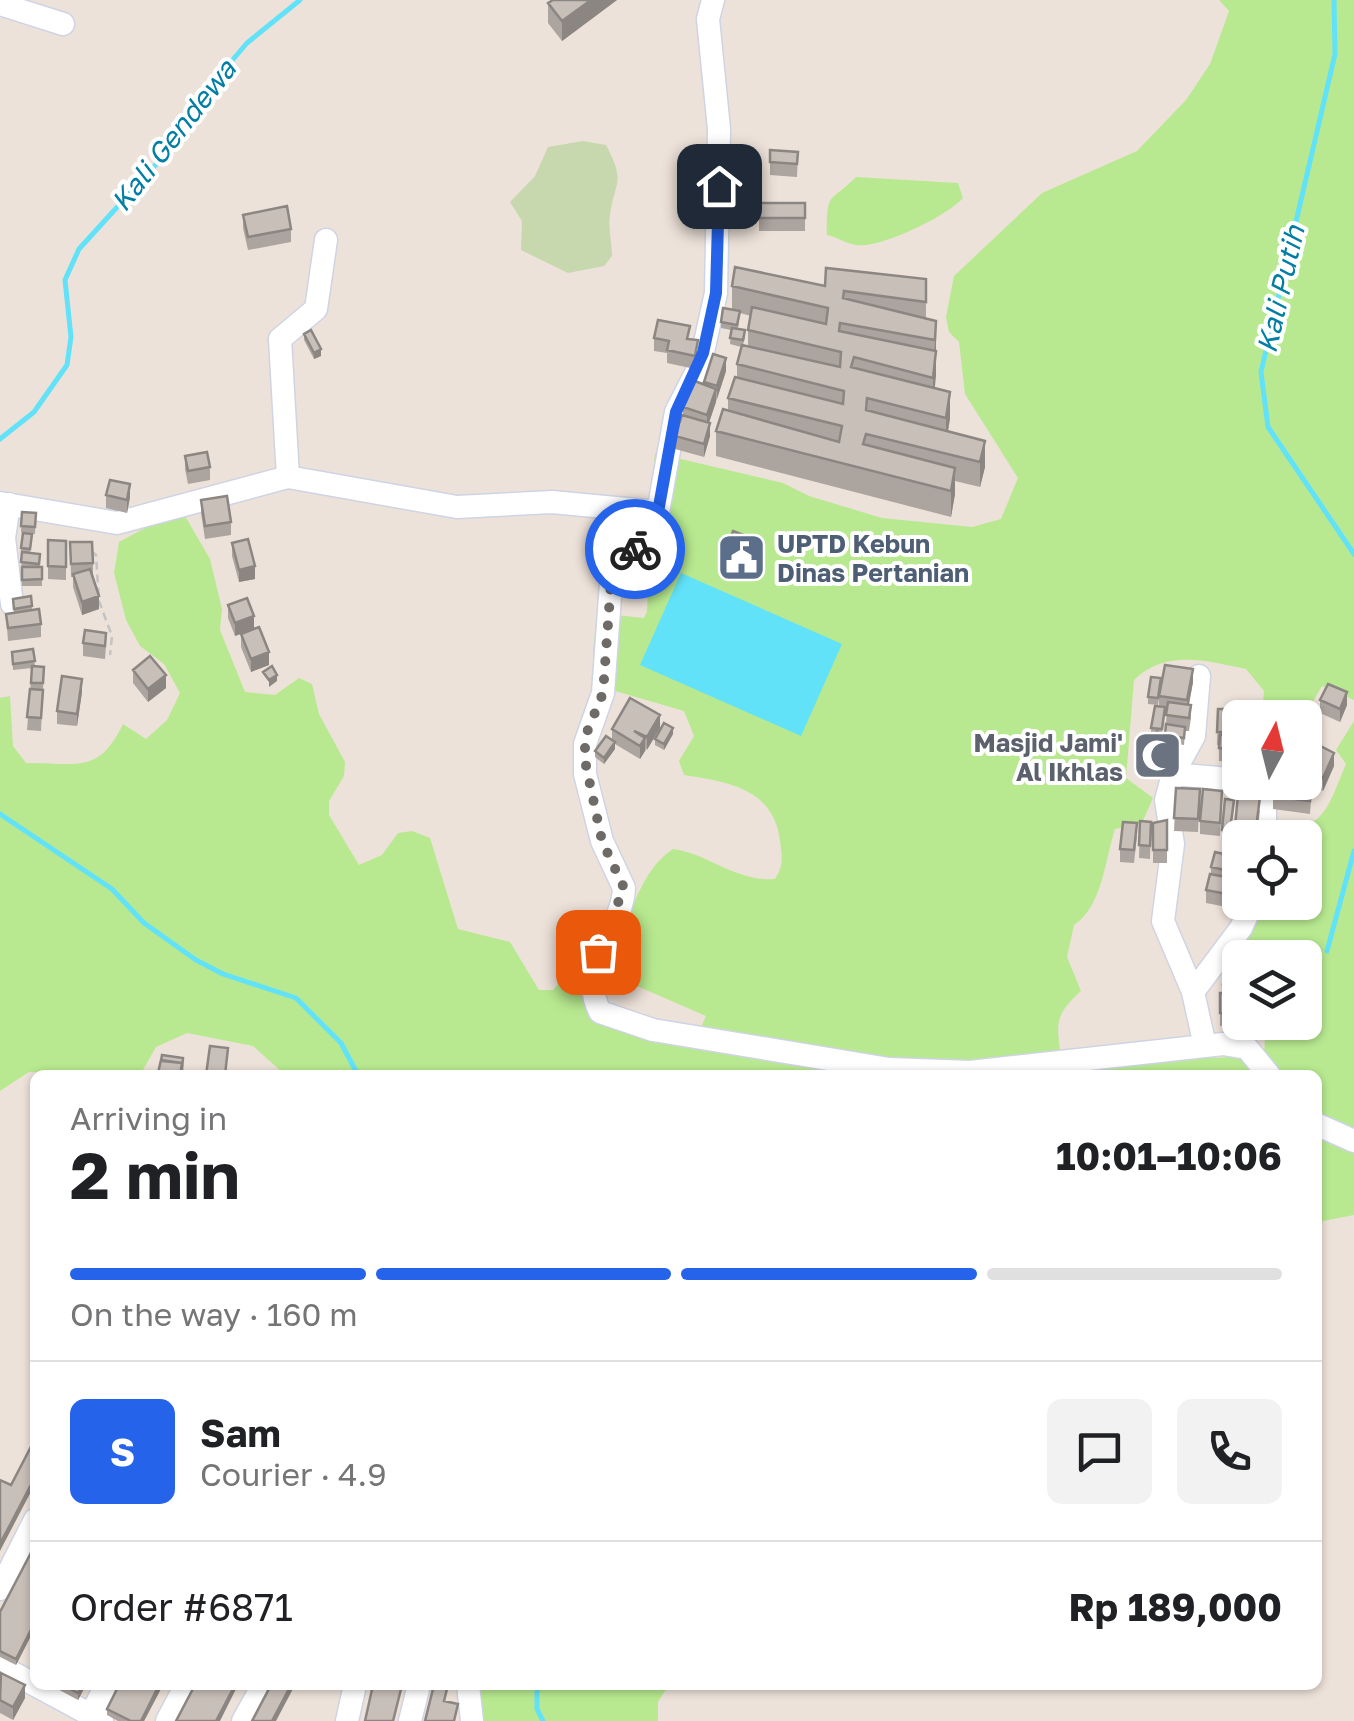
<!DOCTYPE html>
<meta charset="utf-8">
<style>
body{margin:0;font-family:"Golos Text",sans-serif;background:#f2f2f2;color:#202124;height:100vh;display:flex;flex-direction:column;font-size:38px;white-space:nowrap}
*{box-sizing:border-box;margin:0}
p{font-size:32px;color:#757577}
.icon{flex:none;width:55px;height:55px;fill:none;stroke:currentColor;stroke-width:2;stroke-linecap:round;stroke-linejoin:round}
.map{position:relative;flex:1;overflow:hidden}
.details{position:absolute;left:30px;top:1070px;width:1292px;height:620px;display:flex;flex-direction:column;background:#fff;border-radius:15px;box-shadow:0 2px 8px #0004}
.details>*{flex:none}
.needle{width:65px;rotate:7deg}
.controls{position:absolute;left:1222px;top:700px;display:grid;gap:20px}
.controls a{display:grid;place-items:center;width:100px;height:100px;border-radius:15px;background:#fff;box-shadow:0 2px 8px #0004;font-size:50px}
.pin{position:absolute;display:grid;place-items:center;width:85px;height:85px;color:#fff;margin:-42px;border-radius:20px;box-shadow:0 5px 15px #0006}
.courier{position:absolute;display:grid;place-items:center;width:100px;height:100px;margin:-50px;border:8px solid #2563eb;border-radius:50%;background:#fff;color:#222;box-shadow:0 2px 12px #0007}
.head em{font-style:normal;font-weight:700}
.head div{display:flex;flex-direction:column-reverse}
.head{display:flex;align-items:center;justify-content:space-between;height:170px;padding:0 40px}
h1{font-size:65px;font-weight:700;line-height:75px}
.bar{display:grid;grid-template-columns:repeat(4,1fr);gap:15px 10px;align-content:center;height:120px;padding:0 40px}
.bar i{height:12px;border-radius:8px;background:#e0e0e0}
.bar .on{background:#2563eb}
.bar p{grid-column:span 4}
.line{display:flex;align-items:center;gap:25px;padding:0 40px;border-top:2px solid #e0e0e0}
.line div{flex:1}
.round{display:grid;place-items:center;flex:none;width:105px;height:105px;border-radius:15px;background:#f2f2f2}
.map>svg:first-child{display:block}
.green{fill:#b8e990;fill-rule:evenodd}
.cemetery{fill:#c7d8ae}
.water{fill:#61e2f9}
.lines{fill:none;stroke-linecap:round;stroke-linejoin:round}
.stream{stroke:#61e2f9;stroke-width:5}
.minor-casing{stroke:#ced4e3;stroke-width:25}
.path{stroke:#c3c3c3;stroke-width:2.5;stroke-dasharray:8 5;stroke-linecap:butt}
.minor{stroke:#fff;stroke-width:22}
.wall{fill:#aca49f;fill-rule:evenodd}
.shaded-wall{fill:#8c8682}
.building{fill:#c8bfb9;stroke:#8c8682;stroke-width:2.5}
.done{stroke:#6e6a67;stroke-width:10;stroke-dasharray:0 18}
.route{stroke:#2563eb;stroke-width:12}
.labels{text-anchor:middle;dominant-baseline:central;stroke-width:8;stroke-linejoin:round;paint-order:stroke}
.service-label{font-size:25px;font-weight:bold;fill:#4e5e75;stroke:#fff;text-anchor:start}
.worship-label{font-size:25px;font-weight:bold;fill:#5b616d;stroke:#fff;text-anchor:end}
.water-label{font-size:28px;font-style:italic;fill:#017ea4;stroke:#fff}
</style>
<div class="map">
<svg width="1354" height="1721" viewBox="0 0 1354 1721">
<rect width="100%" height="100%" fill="#ede2d9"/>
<path class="green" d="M1219,0h135v700l-32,-14 -18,31h-42l2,-26 -18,-22c-41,-8 -79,-20 -112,11l-8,98 27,20 -11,25 -27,6c-10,31 -13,78 -41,96l-7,32 14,34c-26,24 -25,31 -20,66l82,-10 74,11 47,-4 2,-31 39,-1v-64l-55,-1 -7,-7 17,-47 45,-1v-64l-26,-2c49,-12 49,-30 67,-72l-10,-14 18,-29v494l-36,7v-147h-995l-40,-2 -30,-27 -66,-13 -31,14 -16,28 -111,-3 -29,19v-393l10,-2 3,50 13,17c50,-1 72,13 97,-39l23,15 21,-19 13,-27 -16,-29 -24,-18 -14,-26 -12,-47 5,-31 39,-21 27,-5 25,43 12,50 -2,21 25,62 30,3 24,-17 13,6 7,30 26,48 -1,14 -15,25v14l30,50 23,-10 16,-22 14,-2 18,7 28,91 52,13 29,48h14l19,-22 9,3 -7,-6 13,-11 26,-7c20,-32 27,-77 60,-98 37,5 62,33 102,30 9,-13 7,-23 5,-38 -6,-53 -53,-59 -96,-66l-5,-14 15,-25 -10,-25 -86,-25 -5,-35 4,-38 47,5 3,-7 2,-49 -32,-6 31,-35 7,-68 128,30 26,13 73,22 90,9 29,-8 17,-41 -53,-84 -6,-52 -10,-10 -3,-15 8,-41 88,-83 95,-42 49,-51 24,-36 19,-53zM616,977l90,39 -14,32 -103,-54z
M856,177l102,6 5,15c-16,18 -83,51 -107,47 -9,-1 -19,-8 -29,-10 0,-45 2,-31 29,-58z
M476,1685h193l-11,17v19h-178z"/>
<path class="cemetery" d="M583,141l23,4c20,38 9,35 4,70 -2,13 2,28 2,41l-8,10 -36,7 -47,-23 1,-29 -12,-19 25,-26 13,-29z"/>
<path class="water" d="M681,573l161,71 -41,92 -161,-71z"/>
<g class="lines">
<path class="stream" d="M1334,0l1,54 -74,318 7,55 86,127
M0,439l34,-27 33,-47 4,-28 -6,-57 14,-31 81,-89 30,-50 57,-67 53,-43
M0,814l112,75 32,34 52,37 27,14 73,24 45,45 17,32
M1327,951l27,-100
M537,1685v24l6,12"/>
<defs>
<path id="minor" d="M713,0l-5,19 11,110 -3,164 -16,72 -24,47 -18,100 -5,15 -42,56 -8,110 -18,51v30l17,67 22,47c-2,44 -48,77 -24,124l53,18 236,39 81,3 253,-28 24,4 22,27
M0,4l63,20
M288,477l-8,-138 36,-30 10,-69
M0,503l117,20 171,-46 169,30 95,-5 106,10
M9,504l-5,34 8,66
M1173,774l21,-38 5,-60
M1257,782l8,14v42
M1193,992l48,-64 12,-26
M1205,1046l-12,-54 -30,-71 10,-77 -7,-44 7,-26 67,6
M1318,1125l36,16
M0,1589l35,-69
M0,1666l102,55
M468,1685l4,36
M91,1715l15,-30
M167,1721l19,-36
M243,1721l20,-36
M347,1721l8,-36
M410,1721l9,-36"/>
</defs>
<use href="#minor" class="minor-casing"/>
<path class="path" d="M91,551l5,4 3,46 13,35 -2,19"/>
<use href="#minor" class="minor"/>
</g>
<path class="wall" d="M553,0h64l-55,41 -14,-18v-20z
M770,150l28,2 -1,25 -27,-2z
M759,203h46v28h-46z
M243,215l48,14v13l-43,8 -5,-22z
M926,279v39l10,3 -1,67 15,30 -2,13 37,10v26l-5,20 -25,-6v13l-4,23 -235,-61v-25l12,-20v-13l9,-20v-14l4,-17 -11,-3 1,-14 -10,-2v-6l11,-12v-24h93zM740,313l11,3 -3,14v16l-5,-1 2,-8 -7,-8z
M304,334l17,22 -7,3 -10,-19z
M654,338l36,1 8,14 -3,16 -28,-6v-10l-13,-2z
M726,371l-17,52 1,13 -6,21 -29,-8v-13l8,-21v-8l21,-23v-2z
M185,456l25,11v13l-22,4 -3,-15z
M106,495l24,2 -3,16 -21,-5z
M201,500l30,22v13l-26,4 -4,-26z
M22,512l14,1 -1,21 -14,-2z
M32,540l-2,13 10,1 -1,13h3v19h-20l-1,-38z
M48,540l18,1v39l-18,-1z
M70,542l23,21v13l6,33 -17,6 -9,-28v-10h-2z
M232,543l23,36 -16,3 -7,-26z
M762,549l-10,27 -29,-11v-7z
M31,596l1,14 9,14v13l-33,4 -2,-27 8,-1 -1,-14z
M228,605l26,24 -19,7 -7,-18z
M241,634l28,31 -18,7 -10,-25z
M83,643l23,3 -1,13 -22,-3z
M33,649l2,17 9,1 -3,64 -14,-1 5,-62 -19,2 -1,-18z
M133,670l33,18 -18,14 -15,-19z
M1193,682l-4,23 2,13 -2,13h-4l-1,14 -12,-2 5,10 -17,21 -20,-15v-7l14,-18h-3v-6l8,-22v-10zM1165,710h2l-2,27 -3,-2z
M1161,684l-3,21 -10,-1v-7z
M82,692l-5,34 -20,-2v-13z
M1320,700l27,5 -7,17 -20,-9z
M1218,709l22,9v44l-21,-1v-16h-2z
M660,728l-20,31 -25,-15v5l-11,15 -9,-7v-6l17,-11v-11z
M673,734l-9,16 -9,-5v-6z
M1305,738l29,28 -11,25 -11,-5 -2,28 -37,-5v-13l36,-12v-10l-4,-2z
M1176,788l24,1 -2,43 -24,-1z
M1222,804l-2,32 -20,-2v-13z
M1234,807l-4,30 -8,-1v-6z
M1260,810l-3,28 -22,1v-13z
M1167,820v43h-14v-40z
M1140,821l11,1 -1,37 -11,-1z
M1137,836l-3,27 -14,-1v-13z
M1211,867l26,3 -5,38 -26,-5v-13l5,-16z
M1240,968v54h3v4h-23v-33h3v-8z
M35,1545v83l-19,37 -16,-8v-45z
M0,1675l25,23 -12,22 -13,-7z
M50,1685h36l-8,15z
M119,1685h44l-19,36h-26l-11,-6v-6z"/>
<path class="shaded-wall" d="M591,0h26l-55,41v-20z
M936,321v55l-3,28v-26z
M321,349v7l-7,3v-6z
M726,358v13l-9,28v-13z
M716,389v13l-9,26v-13z
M950,392v26l-4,26v-26z
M710,423v13l-6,21v-13z
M985,441v26l-5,20v-25z
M955,468v26l-4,23v-26z
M130,484v13l-3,16v-13z
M762,542v7l-10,27v-7z
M255,566v13l-16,3v-12z
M99,596v13l-17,6v-13z
M254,616v13l-19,7v-13z
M269,652v13l-18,7v-13z
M1193,669v13l-6,31v-13z
M166,675v13l-18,14v-13z
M277,675v6l-8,6v-7z
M82,679v13l-5,34v-12z
M1347,692v13l-7,17v-13z
M660,715v13l-13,22v-13z
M673,728v6l-9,16v-6z
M645,738v13l-5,8v-13z
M615,742v7l-11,15v-6z
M1177,746v7l-17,21v-6z
M1334,753v13l-11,25v-13z
M1237,857v13l-3,15v-13z
M35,1477v7l-35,67v-7z
M35,1622v6l-19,37v-6z
M25,1685v13l-12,22v-13z
M83,1685h3l-8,15v-7z
M159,1685h4l-19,36h-3z
M235,1685h3l-18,36h-4z
M291,1685h4l-19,36h-4z"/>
<path class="building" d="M553,0h38l-29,21 -14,-18z
M770,150l28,2 -1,12 -27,-2z
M759,203h46v15h-46z
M287,206l4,23 -43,8 -5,-22z
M735,267l90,19 1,-18 100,11v23l-82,-11 -1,7 93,23 -1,19 -95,-17 -1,8 97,20 -3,27 -79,-21 -3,10 99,25 -4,26 -79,-20 -1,12 119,31 -5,21 -114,-28 -3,10 92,24 -4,23 -235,-60 7,-22 116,33 3,-16 -114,-28 7,-21 108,27 1,-13 -107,-27 5,-19 98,22 1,-15 -93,-22 4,-23 74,17 2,-16 -96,-22z
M723,308l17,3 -3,14 -16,-3z
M658,320l32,6 -3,13 11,1 -3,16 -28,-6 2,-9 -15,-3z
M732,328l13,2 -2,10 -13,-2z
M311,330l10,19 -7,4 -10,-19z
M713,354l13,4 -9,28 -13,-4z
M692,380l24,9 -9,26 -24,-8z
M682,415l28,8 -6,21 -29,-8z
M207,452l3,15 -22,4 -3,-15z
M110,480l20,4 -3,16 -21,-5z
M227,496l4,26 -26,4 -4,-26z
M22,512l14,1 -1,14 -14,-1z
M733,531l29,11 -10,27 -29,-11z
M23,533l9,1 -2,15 -9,-1z
M248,539l7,27 -16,4 -7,-27z
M48,540l18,1v26l-18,-1z
M70,542h22l1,21 -22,1z
M22,552l18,2 -1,10 -18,-2z
M22,567h20v12l-20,1z
M90,569l9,27 -17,6 -9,-28z
M31,596l1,10 -18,3 -1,-10z
M247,598l7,18 -19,7 -7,-18z
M39,609l2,15 -33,4 -2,-14z
M259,627l10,25 -18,7 -10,-25z
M85,630l21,3 -1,13 -22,-3z
M33,649l2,12 -22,3 -1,-12z
M150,656l16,19 -18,14 -15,-19z
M1165,665l28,4 -6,31 -28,-4z
M32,666l12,1 -1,16h-12z
M272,666l5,9 -8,5 -6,-8z
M62,676l20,3 -5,35 -20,-3z
M1151,677l10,1 -3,20 -10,-1z
M1328,684l19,8 -7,17 -20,-9z
M30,689l13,1 -2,28 -14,-1z
M630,698l30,17 -13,22 -13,-6 11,7 -5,8 -28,-17z
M1168,702l23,3 -2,13 -23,-3z
M1155,706l10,1 -3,22 -11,-1z
M1218,709h29l-1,9h-6v14h-23z
M664,723l9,5 -9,16 -9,-5z
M1166,724l19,3 -1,11 -19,-3z
M1157,731l20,15 -17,22 -20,-16z
M1220,735h20v14l-21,-1z
M606,736l9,6 -11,16 -9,-7z
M1305,738l29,15 -11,25 -14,-6 4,-10 -8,-3z
M1275,782l37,2 -2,17 -37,-5z
M1176,788l24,1 -2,30 -24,-1z
M1203,789l19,2 -2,32 -20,-2z
M1238,795l22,2 -4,31 -21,-2z
M1225,799l9,1 -4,30h-8z
M1167,820v30h-14v-27z
M1140,821l11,1 -1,24 -11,-1z
M1123,822l14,1 -3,27 -14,-1z
M1215,852l22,5 -3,15 -23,-5z
M1210,874l26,5 -4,16 -26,-5z
M1225,966l15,2v19l-17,-2z
M1220,993h20v20h-20z
M210,1046l18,2 -3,27h-19z
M162,1055l21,3 -1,12v-7l-21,-2z
M161,1060l21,3 -2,12 -22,-2z
M35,1439v38l-35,67v-64l11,5z
M35,1545v77l-19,37 -16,-8v-39z
M1,1673l24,12 -12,22 -13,-7z
M63,1685h20l-5,8z
M119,1685h40l-18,36h-10l-24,-12z
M195,1685h40l-19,36h-40z
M271,1685h20l-19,36h-20z
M373,1685h29l-9,36h-28z
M434,1685h14l-4,16 14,3 -4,17h-29z"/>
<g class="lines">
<path class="done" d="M598,952l26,-64 -22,-47 -18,-85 3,-24 16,-39 8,-111 24,-33"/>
<path class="route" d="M635,549l23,-37 18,-100 27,-59 13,-60 3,-107"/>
</g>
<defs>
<symbol id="civic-square" viewBox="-11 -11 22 22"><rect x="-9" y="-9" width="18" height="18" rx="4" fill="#5c6f8a" stroke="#fff"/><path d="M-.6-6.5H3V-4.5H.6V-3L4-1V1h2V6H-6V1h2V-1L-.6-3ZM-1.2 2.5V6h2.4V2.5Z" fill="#fff"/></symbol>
<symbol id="mosque-square" viewBox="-11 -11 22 22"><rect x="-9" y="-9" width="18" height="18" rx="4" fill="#6b7280" stroke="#fff"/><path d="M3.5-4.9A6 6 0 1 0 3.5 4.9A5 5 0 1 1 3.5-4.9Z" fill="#fff"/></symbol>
</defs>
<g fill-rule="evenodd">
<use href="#civic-square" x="714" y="530" width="55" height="55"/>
<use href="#mosque-square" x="1130" y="728" width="55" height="55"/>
</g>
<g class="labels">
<g class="service-label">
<text x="777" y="543">UPTD Kebun<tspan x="777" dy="29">Dinas Pertanian</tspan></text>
</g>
<g class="worship-label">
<text x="1123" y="742">Masjid Jami'<tspan x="1123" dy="29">Al Ikhlas</tspan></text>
</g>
<g class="water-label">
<text transform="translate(173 135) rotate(-52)">Kali Gendewa</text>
<text transform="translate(1280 289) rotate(-77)">Kali Putih</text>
</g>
</g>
</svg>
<div class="controls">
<a><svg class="needle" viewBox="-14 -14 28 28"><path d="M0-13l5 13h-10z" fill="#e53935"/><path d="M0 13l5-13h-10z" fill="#757577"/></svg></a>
<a><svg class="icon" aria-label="locate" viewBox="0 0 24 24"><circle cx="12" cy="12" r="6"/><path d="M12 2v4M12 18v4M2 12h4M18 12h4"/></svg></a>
<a><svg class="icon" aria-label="layers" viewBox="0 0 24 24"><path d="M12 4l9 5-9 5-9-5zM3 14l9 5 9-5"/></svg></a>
</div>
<div class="pin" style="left:598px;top:952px;background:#ea580c"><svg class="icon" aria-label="bag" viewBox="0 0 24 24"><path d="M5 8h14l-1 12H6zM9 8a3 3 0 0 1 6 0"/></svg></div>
<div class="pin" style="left:719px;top:186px;background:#1f2937"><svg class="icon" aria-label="home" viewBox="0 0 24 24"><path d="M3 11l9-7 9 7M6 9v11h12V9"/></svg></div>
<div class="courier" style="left:635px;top:549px"><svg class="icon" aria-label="bike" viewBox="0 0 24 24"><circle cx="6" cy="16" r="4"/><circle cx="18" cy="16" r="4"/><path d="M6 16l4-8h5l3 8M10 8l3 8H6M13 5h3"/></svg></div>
<section class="details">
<div class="head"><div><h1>2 min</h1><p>Arriving in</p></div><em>10:01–10:06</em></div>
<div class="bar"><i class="on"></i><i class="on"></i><i class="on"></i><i></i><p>On the way · 160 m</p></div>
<div class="line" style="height:180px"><b class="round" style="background:#2563eb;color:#fff">S</b><div><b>Sam</b><p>Courier · 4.9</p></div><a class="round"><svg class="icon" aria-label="chat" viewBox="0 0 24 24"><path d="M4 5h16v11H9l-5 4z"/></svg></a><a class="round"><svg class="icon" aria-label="phone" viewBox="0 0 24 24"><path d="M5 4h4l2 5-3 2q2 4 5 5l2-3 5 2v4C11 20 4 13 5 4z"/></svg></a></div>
<div class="line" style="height:130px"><div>Order #6871</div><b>Rp 189,000</b></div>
</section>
</div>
